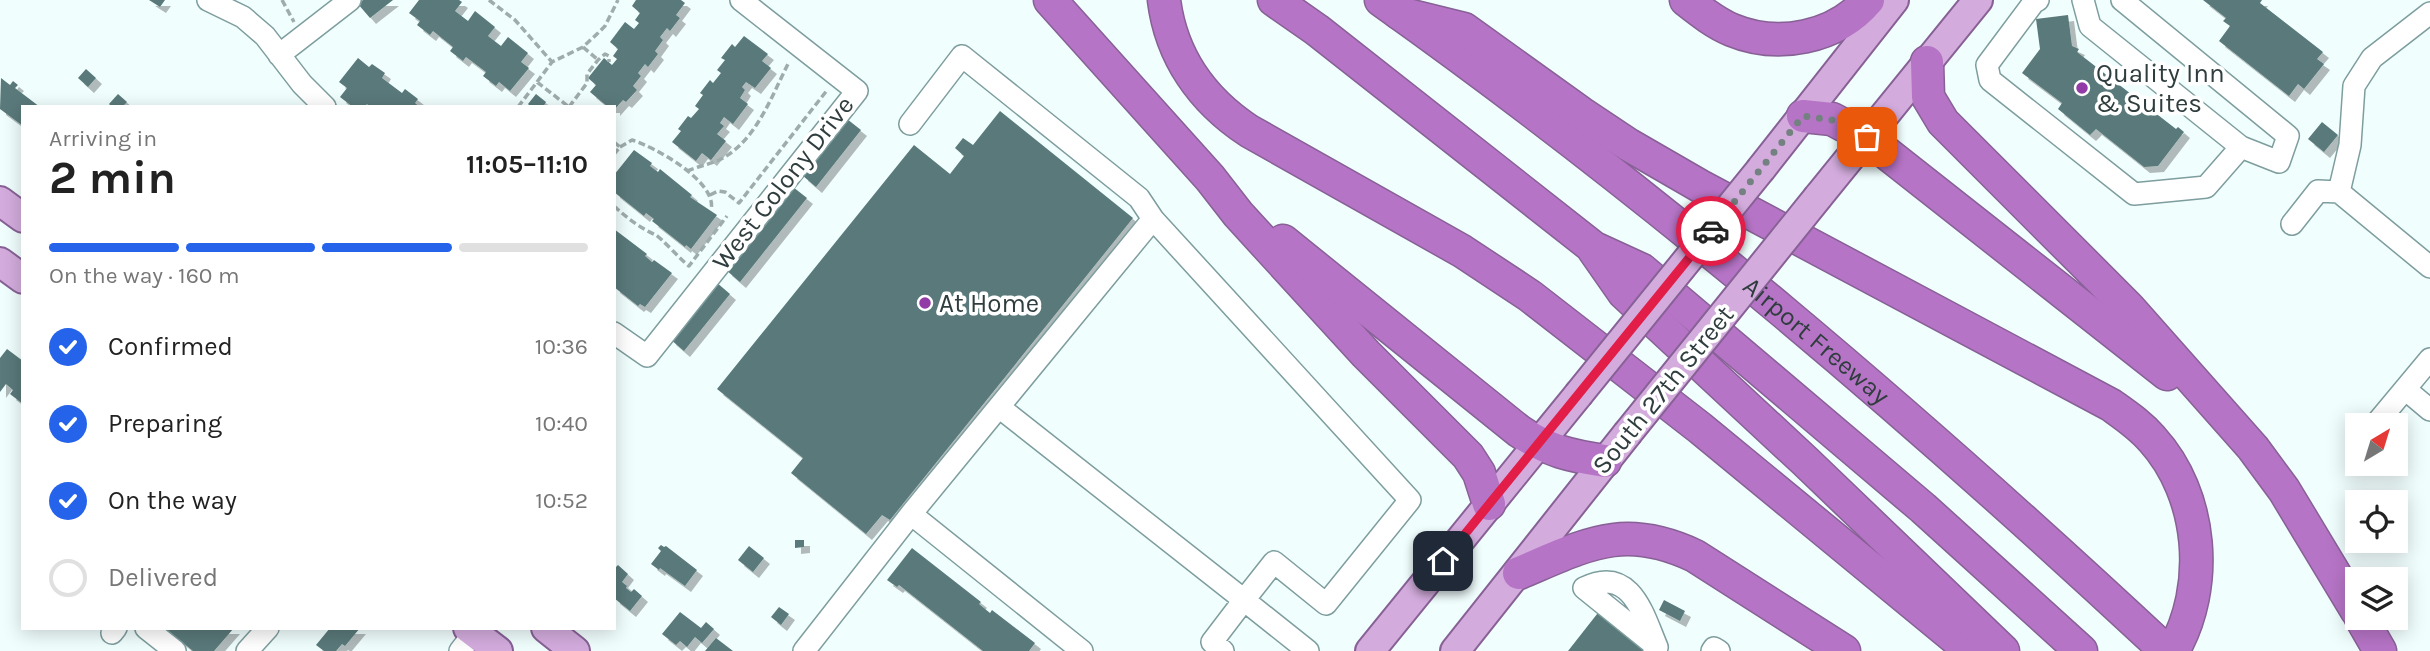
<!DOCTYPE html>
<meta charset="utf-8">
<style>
body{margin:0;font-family:Karla,sans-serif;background:#f6f6f6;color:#222;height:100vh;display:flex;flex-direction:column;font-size:26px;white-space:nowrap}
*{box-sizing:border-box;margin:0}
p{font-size:23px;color:#767676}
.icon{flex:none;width:38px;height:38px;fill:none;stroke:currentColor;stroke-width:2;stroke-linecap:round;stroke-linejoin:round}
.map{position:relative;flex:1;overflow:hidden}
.details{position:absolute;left:21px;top:105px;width:595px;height:525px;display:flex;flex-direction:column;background:#fff;border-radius:0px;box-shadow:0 4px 18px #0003}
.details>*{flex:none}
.needle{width:46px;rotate:38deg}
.tools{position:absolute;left:2345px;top:413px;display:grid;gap:14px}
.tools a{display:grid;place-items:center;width:63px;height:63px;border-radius:0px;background:#fff;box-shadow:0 4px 18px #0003;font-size:35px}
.pin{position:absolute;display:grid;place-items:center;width:60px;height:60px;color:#fff;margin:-30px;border-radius:14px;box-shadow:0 4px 10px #0006}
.courier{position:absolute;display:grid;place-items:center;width:70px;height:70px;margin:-35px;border:5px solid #e11d48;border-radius:50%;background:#fff;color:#222;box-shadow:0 2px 9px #0007}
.overview em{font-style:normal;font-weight:700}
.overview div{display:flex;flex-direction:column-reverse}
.overview{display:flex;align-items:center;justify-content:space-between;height:119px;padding:0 28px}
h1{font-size:46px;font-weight:700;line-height:52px}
.bar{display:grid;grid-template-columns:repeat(4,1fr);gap:10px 7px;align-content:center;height:84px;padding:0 28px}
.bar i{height:9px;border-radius:5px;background:#e0e0e0}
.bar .selected{background:#2563eb}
.bar p{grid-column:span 4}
ol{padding:0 28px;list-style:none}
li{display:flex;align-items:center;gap:21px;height:77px}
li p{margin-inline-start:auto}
li .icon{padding:7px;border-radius:50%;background:#2563eb;color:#fff;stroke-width:4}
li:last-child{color:#767676}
li i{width:38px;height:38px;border:4px solid #e0e0e0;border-radius:50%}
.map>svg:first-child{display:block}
.building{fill:#5a797a;filter:url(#shadow)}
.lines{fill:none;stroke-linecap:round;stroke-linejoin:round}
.minor-casing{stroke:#7e9d9e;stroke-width:24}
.major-casing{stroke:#876196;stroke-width:32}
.highway-casing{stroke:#876196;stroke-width:35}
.path{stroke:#9facac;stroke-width:3.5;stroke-dasharray:7 3.5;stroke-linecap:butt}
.minor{stroke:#fff;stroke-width:21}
.major{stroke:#d3acdd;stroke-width:28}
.highway{stroke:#b674c6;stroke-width:32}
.major-bridge-casing{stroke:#876196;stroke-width:32;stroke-linecap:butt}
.major-bridge{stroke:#d3acdd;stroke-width:28}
.done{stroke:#748181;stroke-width:7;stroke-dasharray:0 12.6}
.route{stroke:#e11d48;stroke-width:9}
.poi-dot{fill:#923aa6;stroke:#fff;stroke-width:2.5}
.labels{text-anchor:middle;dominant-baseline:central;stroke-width:7;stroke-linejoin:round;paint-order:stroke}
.poi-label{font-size:26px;fill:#303d3e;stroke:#fff;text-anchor:start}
.street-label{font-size:26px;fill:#303d3e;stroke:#fff}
</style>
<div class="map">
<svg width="2430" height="651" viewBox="0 0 2430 651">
<defs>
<filter id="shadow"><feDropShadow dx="6" dy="6" stdDeviation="0" flood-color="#0004"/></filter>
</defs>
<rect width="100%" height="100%" fill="#f1fefe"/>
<path class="building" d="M149,0h16l-5,7z
M363,0h30l-23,18 -12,-14z
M419,0h40l3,2 -7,9 13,10 7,-10 20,16 -7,9 13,10 7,-9 20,16 -7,9 8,6 -19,23 -11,-9 -3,4 -13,-10 3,-4 -20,-15 -3,4 -13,-10 3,-4 -20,-16 -3,4 -13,-10 3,-4 -11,-8z
M636,0h45l4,3 -9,12 4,3 -10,13 -3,-3 -7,9 3,3 -8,11 3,3 -10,13 -3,-3 -7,9 3,3 -8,10 4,4 -11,12 -3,-2 -9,10v-3h-6l-18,-15 6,-7 -8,-7 16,-20 8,7 5,-6 -4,-3 5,-7 -8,-7 15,-20 9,7 5,-6 -4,-3 5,-7 -8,-7z
M2203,0h59l-2,3 63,49 -6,7 7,5 -20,25 -6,-5 -9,12 -70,-55 11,-15 -7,-5 3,-3z
M2068,15l4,31 7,3 -2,3 99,77 2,-2 6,5 -26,34 -14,1 -48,-38 -6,6 -32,-26 4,-6 -40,-30 18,-24 -4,-30z
M744,36l24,18 -6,7 9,7 -16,20 -9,-6 -4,5 3,3 -5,8 8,6 -15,20 -9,-7 -4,6 4,3 -7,8 9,7 -15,19 -9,-7 -6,8 -24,-19 9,-11 -3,-2 10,-13 3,2 8,-9 -4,-3 8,-11 -3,-2 10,-13 3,3 8,-10 -4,-3 8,-10 -4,-2 11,-14 3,3z
M358,58l11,9 3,-3 13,9 -3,5 20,15 3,-4 13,10 -3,4 5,4h-50l-3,-3 -3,3h-11l-13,-10 7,-9 -8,-6z
M86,69l10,9 -8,9 -10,-9z
M1,78l9,7 3,-4 5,4 -3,3 25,19h-17v19l-23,-17z
M118,94l9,8 -5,5h-10l-3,-3z
M536,94l10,8 -3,5h-12l-3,-3z
M1000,111l133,107 -243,302 -8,-5 -16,19 -75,-61 12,-15 -86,-69 197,-244 36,29 14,-18 -9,-8 8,-10 10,7z
M847,119l14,11 -45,57 -14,-12z
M2322,122l16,13 -14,17 -16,-13z
M634,150l18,13 -2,3 8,6 2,-3 32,26 -2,2 27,18 -26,34 -5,-4 -1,2 -33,-26 2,-2 -8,-6 -2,3 -30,-24v-17z
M793,187l14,11 -67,84 -14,-12z
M614,229l33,25 -2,2 7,6 2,-2 18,13 -27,34 -5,-3 -2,2 -24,-19z
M716,282l14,12 -46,57 -14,-12z
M7,349l16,12v43l-13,-10 3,-4 -7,-6 -6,8v-34z
M795,540h9v7l-9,1z
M661,545l3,2 2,-1 31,24 -12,16 -25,-18 -1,2 -8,-6 10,-13 -3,-3z
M749,546l15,12 -11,14 -15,-12z
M912,548l69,54 -2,2 11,9 2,-3 43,33 -6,8h-46l-84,-66 -2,2 -10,-7z
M618,565l10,9 -6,8 5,4 -1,2 5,4 3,-3 8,7 -12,15 -16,-13v-29z
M1664,600l21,11 -5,10 -21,-11z
M779,607l10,7 -8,11 -10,-8z
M1601,609l48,42h-81z
M680,612l21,16 5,-6 8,7 -12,14 -7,-6 -8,10 -7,-6 -4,4 -14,-11z
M165,628h69l-20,23h-21z
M330,628h30l-15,18 -3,-2 -6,7h-12l-8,-6z
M716,638l17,13h-28z"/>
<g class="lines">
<defs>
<path id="minor" d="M208,0l35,17 22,19 37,48 23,23
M2038,0l-4,2 -47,63 3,15 144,114 72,-7 35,-40
M2083,0l7,26 151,121 38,15 9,-26 -166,-136
M279,55l71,-55
M910,124l52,-68 177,142 14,21
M2339,192l11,-47 4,-59 18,-28 58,-45
M2292,224l26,-33 21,1 91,75
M614,333l33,23 210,-265 -116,-91
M2405,389l25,21
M999,407l245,193 -32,42 11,9
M2375,425l55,-66
M146,628l29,23
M112,633l4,-5
M247,651l21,-23
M460,651l14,-18
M804,651l107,-137
M1082,651l-171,-137 242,-295 257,281 -84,104 -52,-42 -30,38 64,51
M1654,651l3,-4c-14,-33 -26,-82 -73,-59l73,59
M1712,651l2,-3 5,3"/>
<path id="major" d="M1761,169l133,-169
M1818,197l160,-197
M0,201l23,17
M0,262l23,17
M468,628l30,23
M546,628l29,23
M1370,651l208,-256
M1455,651l172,-217"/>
<g id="highway">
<path d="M1050,0l160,178 28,36 128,140 102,102 11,17 10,31"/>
<path d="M1164,0c7,56 38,100 85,131l213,120 68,45 170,132 271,223"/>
<path d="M1274,0l43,30 277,218 48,22 281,238 158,143"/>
<path id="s1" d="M1381,0c277,197 536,419 785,651"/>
<path d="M1686,0c14,11 29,23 46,30 46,19 104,8 136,-30"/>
<path d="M1399,13l65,16 117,84 48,32 71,41 411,219c14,10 29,20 41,34 51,56 58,148 21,212"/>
<path d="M1927,62l1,35 15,25 186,186 124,140 31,42 73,121"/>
<path d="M1803,116l29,3 34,18 301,237"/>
<path d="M1283,241l236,190c29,20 52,25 86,30"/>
<path d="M1594,250l30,43 181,168 198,190"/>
<path d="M1519,573c67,-28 104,-51 176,-17l149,95"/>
<path d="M2361,618l19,33"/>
</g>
</defs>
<use href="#minor" class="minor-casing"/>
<use href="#major" class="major-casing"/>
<use href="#highway" class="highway-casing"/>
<path class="path" d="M282,0l12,22
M489,0l26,20 37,42
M583,47l14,12
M537,82l15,-20 31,-15 15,-14 7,-7 13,-26
M518,107l19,-25 32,25
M569,107l18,-24v-9l11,-14 7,-6 4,2v6
M614,142l6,5 -6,7
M620,147l12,-7c23,7 86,42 79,70
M687,171c12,-5 25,-7 36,-13 34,-19 49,-63 66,-96
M710,195l8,-4 7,1 14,11 89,-114
M614,206c13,12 26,22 42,29 5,3 25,25 33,31l38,-50"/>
<use href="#minor" class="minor"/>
<use href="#major" class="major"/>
<use href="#highway" class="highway"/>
<defs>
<path id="major-bridge" d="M1578,395l183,-226
M1627,434l191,-237"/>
</defs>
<use href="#major-bridge" class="major-bridge-casing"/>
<use href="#major-bridge" class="major-bridge"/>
</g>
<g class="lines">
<path class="done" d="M1711,231l92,-115 29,4 35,17"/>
<path class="route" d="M1443,561l268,-330"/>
</g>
<g class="poi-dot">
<circle cx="2082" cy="88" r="7"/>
<circle cx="925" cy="303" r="7"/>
</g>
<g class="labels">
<g class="poi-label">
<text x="2096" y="73">Quality Inn<tspan x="2096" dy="30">&amp; Suites</tspan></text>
<text x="939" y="303">At Home</text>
</g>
<g class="street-label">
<text transform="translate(783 183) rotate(-52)">West Colony Drive</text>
<text stroke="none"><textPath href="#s1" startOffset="553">Airport Freeway</textPath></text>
<text transform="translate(1663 390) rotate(-51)">South 27th Street</text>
</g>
</g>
</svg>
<div class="tools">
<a><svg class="needle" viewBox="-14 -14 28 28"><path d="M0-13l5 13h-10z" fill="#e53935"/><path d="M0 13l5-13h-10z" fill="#767676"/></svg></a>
<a><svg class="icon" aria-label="locate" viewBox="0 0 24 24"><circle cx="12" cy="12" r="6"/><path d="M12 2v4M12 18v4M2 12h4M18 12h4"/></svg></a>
<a><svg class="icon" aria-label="layers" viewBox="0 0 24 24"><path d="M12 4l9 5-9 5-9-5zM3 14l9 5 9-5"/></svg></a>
</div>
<div class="pin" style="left:1867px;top:137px;background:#ea580c"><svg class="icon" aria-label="bag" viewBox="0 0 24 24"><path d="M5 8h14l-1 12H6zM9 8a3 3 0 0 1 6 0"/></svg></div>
<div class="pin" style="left:1443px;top:561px;background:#1f2937"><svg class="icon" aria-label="home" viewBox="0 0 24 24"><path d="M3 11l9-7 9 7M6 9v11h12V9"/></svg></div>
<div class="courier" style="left:1711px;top:231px"><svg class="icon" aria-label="car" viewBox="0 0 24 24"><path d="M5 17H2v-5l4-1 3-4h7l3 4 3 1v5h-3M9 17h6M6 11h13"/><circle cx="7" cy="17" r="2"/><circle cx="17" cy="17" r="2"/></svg></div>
<section class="details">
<div class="overview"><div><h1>2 min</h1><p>Arriving in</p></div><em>11:05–11:10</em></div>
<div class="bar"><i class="selected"></i><i class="selected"></i><i class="selected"></i><i></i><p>On the way · 160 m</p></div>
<ol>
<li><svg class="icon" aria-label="check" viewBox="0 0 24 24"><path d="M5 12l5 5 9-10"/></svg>Confirmed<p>10:36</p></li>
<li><svg class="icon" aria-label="check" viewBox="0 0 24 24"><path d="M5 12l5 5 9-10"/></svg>Preparing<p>10:40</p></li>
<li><svg class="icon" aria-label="check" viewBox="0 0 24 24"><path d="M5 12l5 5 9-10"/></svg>On the way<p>10:52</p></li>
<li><i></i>Delivered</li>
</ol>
</section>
</div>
